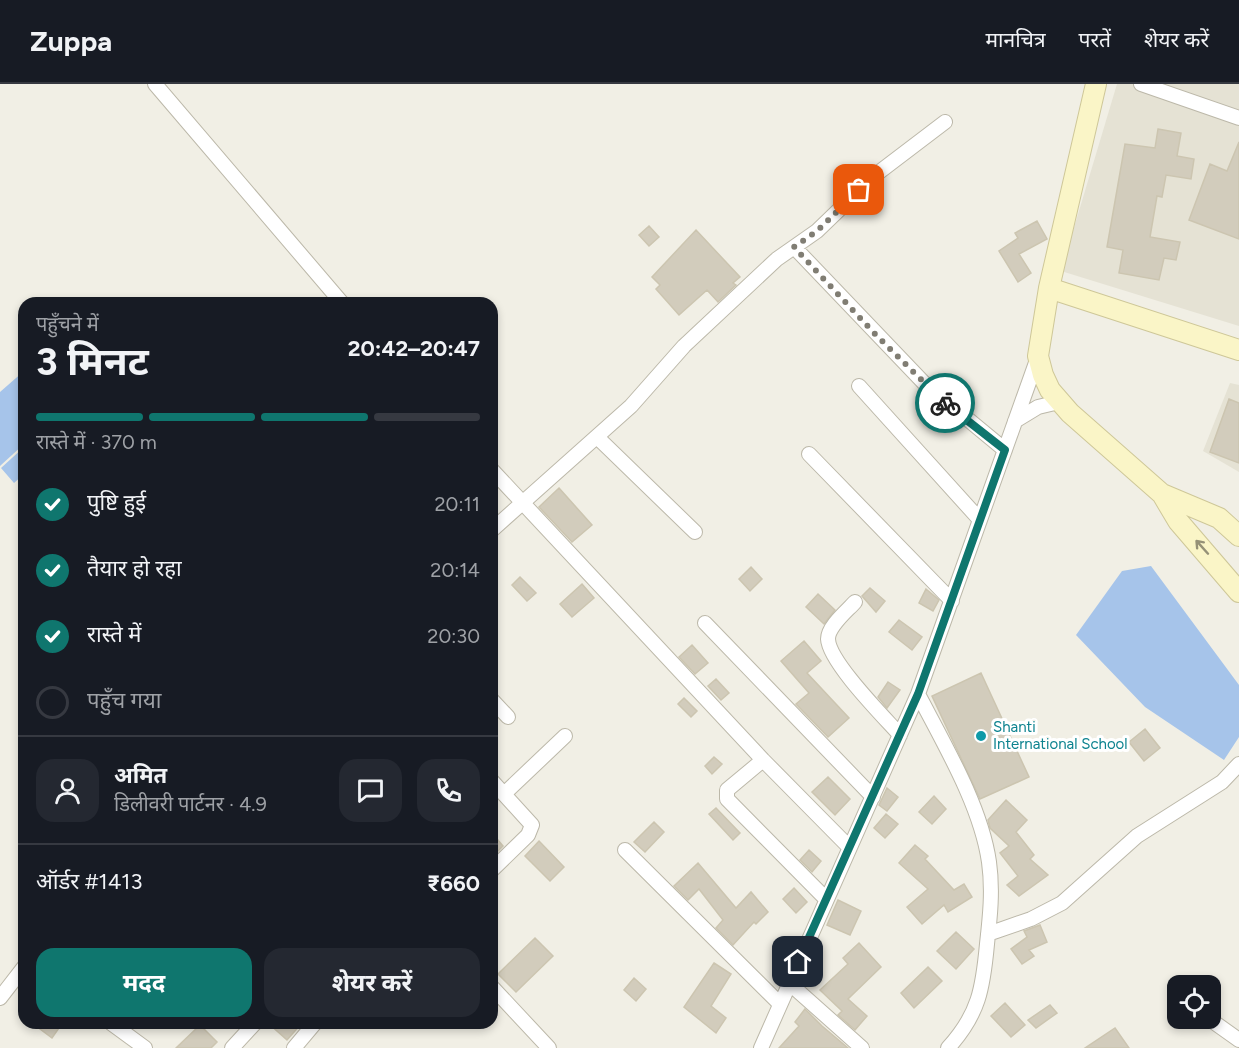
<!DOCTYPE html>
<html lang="hi">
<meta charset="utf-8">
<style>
body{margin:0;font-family:Figtree,"Noto Sans Devanagari",sans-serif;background:#242831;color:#f1f3f6;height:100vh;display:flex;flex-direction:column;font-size:22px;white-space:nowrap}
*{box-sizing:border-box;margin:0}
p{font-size:20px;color:#9ea1a6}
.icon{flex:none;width:33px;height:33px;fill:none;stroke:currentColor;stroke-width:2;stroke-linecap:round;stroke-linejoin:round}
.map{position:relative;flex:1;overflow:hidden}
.sheet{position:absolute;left:18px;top:213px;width:480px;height:732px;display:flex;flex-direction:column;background:#171b24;border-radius:18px;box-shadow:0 3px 9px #0003}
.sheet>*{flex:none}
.tools{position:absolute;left:1167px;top:891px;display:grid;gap:12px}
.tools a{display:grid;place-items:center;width:54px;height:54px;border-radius:12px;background:#171b24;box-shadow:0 3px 9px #0003;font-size:30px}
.pin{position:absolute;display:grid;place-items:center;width:51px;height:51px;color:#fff;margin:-26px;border-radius:12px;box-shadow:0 3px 9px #0006}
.courier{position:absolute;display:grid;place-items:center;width:60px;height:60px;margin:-30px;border:4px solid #0f766e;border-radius:50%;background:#fff;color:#222;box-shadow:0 2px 8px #0007}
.overview em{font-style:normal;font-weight:700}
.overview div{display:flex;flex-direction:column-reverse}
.overview{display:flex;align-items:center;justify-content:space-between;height:102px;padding:0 18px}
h1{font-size:39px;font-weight:700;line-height:45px}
.bar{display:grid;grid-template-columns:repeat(4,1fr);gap:9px 6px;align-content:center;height:72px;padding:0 18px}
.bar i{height:8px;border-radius:4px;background:#363941}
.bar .active{background:#0f766e}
.bar p{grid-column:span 4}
.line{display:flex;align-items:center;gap:15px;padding:0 18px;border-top:2px solid #363941}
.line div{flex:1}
.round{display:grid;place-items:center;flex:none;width:63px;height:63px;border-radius:18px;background:#242831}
ol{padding:0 18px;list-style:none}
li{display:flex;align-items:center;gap:18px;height:66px}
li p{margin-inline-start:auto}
li .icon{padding:6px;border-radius:50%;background:#0f766e;color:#fff;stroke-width:4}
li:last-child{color:#9ea1a6}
li i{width:33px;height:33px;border:3px solid #363941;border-radius:50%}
.cta{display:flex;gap:12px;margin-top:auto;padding:12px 18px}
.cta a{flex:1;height:69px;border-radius:18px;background:#0f766e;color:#fff;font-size:24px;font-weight:700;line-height:69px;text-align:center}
.cta a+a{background:#242831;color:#f1f3f6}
header{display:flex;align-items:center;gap:36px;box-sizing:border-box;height:84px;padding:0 30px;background:#171b24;border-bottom:2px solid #363941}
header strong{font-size:28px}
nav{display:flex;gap:33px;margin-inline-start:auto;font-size:21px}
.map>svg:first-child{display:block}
.residential{fill:#e5e2d4}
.water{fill:#a6c4ea}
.building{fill:#d2ccbc;stroke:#ccc5b0;stroke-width:1.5}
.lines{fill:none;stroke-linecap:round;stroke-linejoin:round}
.street-casing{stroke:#bcb8a9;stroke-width:16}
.secondary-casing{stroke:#cec798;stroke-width:22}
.street{stroke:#fff;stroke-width:14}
.secondary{stroke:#faf5c7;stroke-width:20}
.oneway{stroke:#959177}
.done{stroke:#807d73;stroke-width:6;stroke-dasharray:0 10.8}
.route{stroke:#0f766e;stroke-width:8}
.culture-dot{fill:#0f9aa8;stroke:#fff;stroke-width:2}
.labels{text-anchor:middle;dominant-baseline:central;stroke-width:6;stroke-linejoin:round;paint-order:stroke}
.culture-label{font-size:15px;fill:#0d838f;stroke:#fff;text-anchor:start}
</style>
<header>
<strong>Zuppa</strong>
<nav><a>मानचित्र</a><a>परतें</a><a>शेयर करें</a></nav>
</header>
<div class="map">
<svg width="1239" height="964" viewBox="0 0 1239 964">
<rect width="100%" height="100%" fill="#f1efe5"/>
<path class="residential" d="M1117,0h122v242l-178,-55z
M1230,299l9,2v87l-36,-21z"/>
<path class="water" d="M24,287v73l-24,22v-74z
M24,363v27l-10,9 -13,-15z
M1151,482l88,119v52l-15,23 -79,-53 -69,-72 46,-64z"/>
<path class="building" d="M1158,45l23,4 -4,23 17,3 -3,20 -25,-4 -4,22 -5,-1 -7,41 30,5 -4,18 -12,-2 -5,22 -40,-7 4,-23 -16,-3 18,-103 30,4z
M1239,58v97l-50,-19 21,-56 17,7z
M1037,137l10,18 -28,15 12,19 -13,9 -19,-31 19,-13 -3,-5z
M649,142l10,11 -10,9 -10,-11z
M696,146l44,47 -7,6 3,2 -18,17 -11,-12 -28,25 -23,-26 4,-4 -8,-8z
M1229,315l10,4v60l-29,-11z
M559,404l33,37 -20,17 -33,-35z
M751,483l11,12 -12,12 -11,-12z
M520,493l16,16 -9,8 -15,-16z
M582,500l12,14 -22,19 -12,-13z
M870,504l15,13 -9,11 -14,-16z
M926,505l13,11 -6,11 -14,-8z
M818,510l17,16 -11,14 -18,-17z
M899,536l23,17 -10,13 -23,-18z
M804,557l17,20 -14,12 42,45 -21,19 -32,-33 13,-11 -28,-32z
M692,561l16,18 -13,11 -16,-17z
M981,589l48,104 -49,22 -48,-103z
M716,595l13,14 -8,7 -13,-14z
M888,598l12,8 -13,18 -9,-11z
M684,614l13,13 -6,6 -13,-13z
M1145,645l15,19 -16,13 -15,-19z
M714,673l8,7 -10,10 -7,-8z
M828,693l22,22 -15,16 -23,-23z
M887,704l11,9 -11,14 -8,-6z
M934,712l12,13 -14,15 -13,-12z
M1006,716l21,20 -11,12 18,23 -4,4 18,16 -29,21 -12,-11 11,-9 -18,-23 9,-7 -19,-18 -2,-8z
M716,724l24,25 -7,7 -24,-26z
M886,730l12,10 -13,14 -11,-10z
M654,738l10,10 -19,20 -11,-10z
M492,749l11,13 -11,11z
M539,757l25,26 -14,14 -25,-25z
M915,761l13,11 -3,3 29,31 10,-6 8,13 -24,15 -4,-7 -22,19 -15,-17 21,-18 -29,-26z
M809,766l12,11 -9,11 -12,-12z
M698,779l38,45 15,-16 17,20 -12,12 -2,-2 -21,23 -17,-17 7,-8 -24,-31 -11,11 -14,-14z
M794,804l13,14 -11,11 -13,-14z
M838,816l23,11 -11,24 -23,-10z
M1040,841l7,17 -18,8 5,6 -12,8 -11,-15 16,-12 -3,-6z
M956,848l18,17 -18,20 -19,-18z
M535,854l18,18 -37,36 -18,-18z
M859,859l22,24 -33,32 19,17 -12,14 -17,-15 4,-4 -22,-21 28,-26 -5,-6z
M714,879l17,11 -20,32 15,12 -10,15 -32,-26z
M928,883l14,14 -28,27 -13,-15z
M634,894l12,11 -10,12 -12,-11z
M1005,919l20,22 -14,12 -20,-21z
M1050,921l7,8 -21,15 -8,-8z
M805,925l17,17 26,22h-69l20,-22 -4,-4z
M32,939h20l7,5 -7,10z
M268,939h34l-15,17z
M200,941l17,17 -6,6h-35z
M1115,944l14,20h-44z"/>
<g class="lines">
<defs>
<path id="street" d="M155,0l187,219
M1141,0l98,34
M794,163l130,136 81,67
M859,302l121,134
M1015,337l23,-14 21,-5
M597,353l98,95
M809,370l143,147
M492,386l271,290 86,87
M492,446l139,-124 53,-60 93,-87 40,-28 57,-55 71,-54
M855,518c-8,9 -27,24 -27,37 1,23 56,78 72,96
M705,539l168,174
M918,610c26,50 63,112 71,168 4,28 1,55 -2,82 -4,44 -8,70 -39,104
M492,616l16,17
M763,676l-36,30v9l99,100
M492,697l40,44 -4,10 -36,35
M504,710l61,-58
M625,766l155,154
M988,850l43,-15 31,-16 75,-67 85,-54 17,-18
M789,899l73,65
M492,903l57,61
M0,914l24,-31
M1208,934l31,22
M111,939l34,25
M232,964l23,-25
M294,964l21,-25
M761,964l157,-354 120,-337"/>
<path id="secondary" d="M1096,0l-47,204 -11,68 5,19 7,15 20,23 92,81 16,27 61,71
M1049,204l190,62
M1162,410l57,24 20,18"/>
</defs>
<use href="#street" class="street-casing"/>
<use href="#secondary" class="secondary-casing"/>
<use href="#street" class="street"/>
<use href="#secondary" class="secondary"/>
</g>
<defs><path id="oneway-shaft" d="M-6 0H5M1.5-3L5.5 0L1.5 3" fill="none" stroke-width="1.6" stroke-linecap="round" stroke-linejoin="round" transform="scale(1.5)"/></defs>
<use class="oneway" href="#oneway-shaft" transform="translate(1202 463) rotate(-132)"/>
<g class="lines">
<path class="done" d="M859,106l-42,41 -23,16 82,88 69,68"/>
<path class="route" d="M798,878l120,-268 87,-244 -60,-47"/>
</g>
<circle class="culture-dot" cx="981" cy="652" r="6"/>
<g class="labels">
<g class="culture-label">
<text x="993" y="643">Shanti<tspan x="993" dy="17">International School</tspan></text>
</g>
</g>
</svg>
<div class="tools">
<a><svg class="icon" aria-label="locate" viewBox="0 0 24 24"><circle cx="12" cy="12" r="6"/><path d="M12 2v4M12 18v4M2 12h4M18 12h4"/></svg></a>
</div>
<div class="pin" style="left:859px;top:106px;background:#ea580c"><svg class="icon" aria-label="bag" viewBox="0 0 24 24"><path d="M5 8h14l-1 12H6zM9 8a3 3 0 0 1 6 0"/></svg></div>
<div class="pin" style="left:798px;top:878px;background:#1f2937"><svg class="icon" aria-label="home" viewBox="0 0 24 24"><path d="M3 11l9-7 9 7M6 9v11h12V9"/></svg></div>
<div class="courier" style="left:945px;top:319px"><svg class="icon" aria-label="bike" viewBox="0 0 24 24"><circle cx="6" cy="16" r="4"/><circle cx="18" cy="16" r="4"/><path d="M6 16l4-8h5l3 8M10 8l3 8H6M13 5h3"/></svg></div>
<section class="sheet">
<div class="overview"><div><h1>3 मिनट</h1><p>पहुँचने में</p></div><em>20:42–20:47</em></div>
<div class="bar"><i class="active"></i><i class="active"></i><i class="active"></i><i></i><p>रास्ते में · 370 m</p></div>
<ol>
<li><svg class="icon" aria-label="check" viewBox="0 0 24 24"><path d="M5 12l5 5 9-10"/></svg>पुष्टि हुई<p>20:11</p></li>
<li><svg class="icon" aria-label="check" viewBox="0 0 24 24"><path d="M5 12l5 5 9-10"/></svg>तैयार हो रहा<p>20:14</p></li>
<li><svg class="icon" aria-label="check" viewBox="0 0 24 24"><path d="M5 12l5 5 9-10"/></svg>रास्ते में<p>20:30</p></li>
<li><i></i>पहुँच गया</li>
</ol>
<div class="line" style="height:108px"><a class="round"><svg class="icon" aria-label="person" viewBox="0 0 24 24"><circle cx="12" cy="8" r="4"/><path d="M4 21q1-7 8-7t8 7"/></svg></a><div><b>अमित</b><p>डिलीवरी पार्टनर · 4.9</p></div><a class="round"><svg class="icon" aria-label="chat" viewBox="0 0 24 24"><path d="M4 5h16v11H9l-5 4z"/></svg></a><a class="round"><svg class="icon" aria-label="phone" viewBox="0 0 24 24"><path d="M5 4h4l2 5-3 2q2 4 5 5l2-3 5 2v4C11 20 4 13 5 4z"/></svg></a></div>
<div class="line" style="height:78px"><div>ऑर्डर #1413</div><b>₹660</b></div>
<div class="cta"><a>मदद</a><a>शेयर करें</a></div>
</section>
</div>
